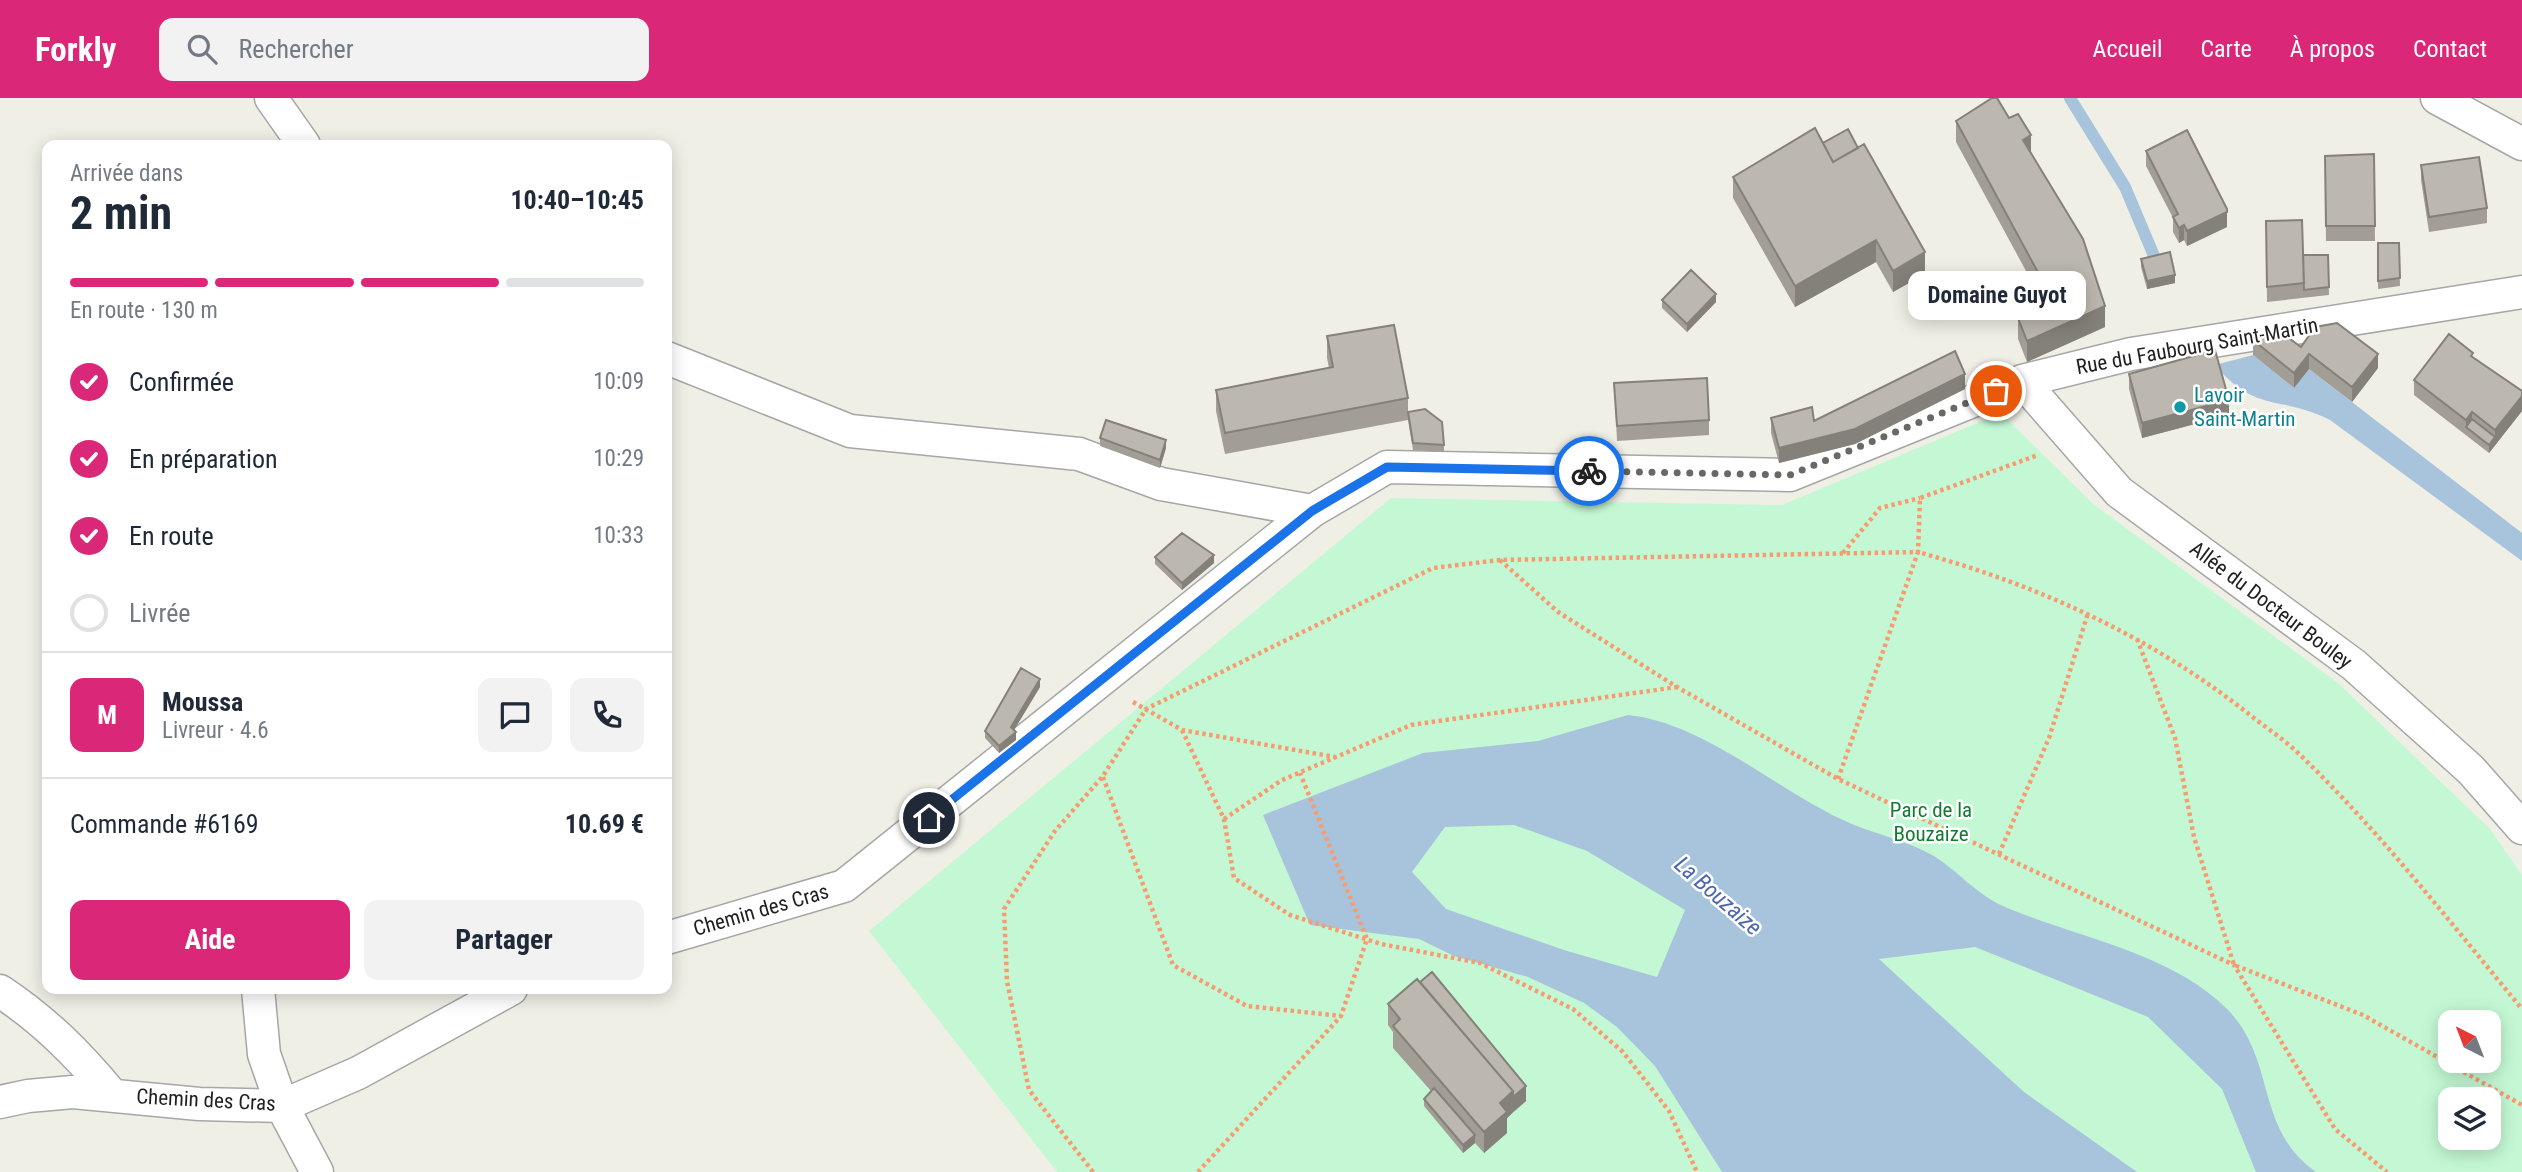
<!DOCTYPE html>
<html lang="fr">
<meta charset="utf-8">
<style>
body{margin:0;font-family:"Roboto Condensed",sans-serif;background:#f2f2f3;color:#1f2937;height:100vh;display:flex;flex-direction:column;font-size:26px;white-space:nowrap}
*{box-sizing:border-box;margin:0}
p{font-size:23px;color:#747a83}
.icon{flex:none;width:38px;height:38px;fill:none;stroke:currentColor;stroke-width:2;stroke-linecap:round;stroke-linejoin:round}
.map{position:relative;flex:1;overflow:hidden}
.side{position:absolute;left:42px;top:42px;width:630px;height:854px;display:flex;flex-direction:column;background:#fff;border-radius:14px;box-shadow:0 4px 18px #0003}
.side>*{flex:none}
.needle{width:46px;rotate:318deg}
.buttons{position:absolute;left:2438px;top:912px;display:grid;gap:14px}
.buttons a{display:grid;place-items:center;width:63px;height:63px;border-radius:14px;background:#fff;box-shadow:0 4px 18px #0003;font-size:35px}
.pin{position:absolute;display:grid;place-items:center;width:60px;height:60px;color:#fff;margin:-30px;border:4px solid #fff;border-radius:50%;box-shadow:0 2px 7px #0007}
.courier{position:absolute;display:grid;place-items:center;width:70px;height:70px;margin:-35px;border:5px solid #1a73e8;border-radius:50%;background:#fff;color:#222;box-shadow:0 2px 9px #0007}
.bubble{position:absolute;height:49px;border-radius:14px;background:#fff;box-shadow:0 4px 18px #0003;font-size:23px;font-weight:700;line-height:49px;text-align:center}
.headline em{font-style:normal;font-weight:700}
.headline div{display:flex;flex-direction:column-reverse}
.headline{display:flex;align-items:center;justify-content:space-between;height:119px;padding:0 28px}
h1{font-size:46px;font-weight:700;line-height:52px}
.bar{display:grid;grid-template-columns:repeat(4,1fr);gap:10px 7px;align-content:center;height:84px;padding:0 28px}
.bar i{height:9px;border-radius:5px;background:#e0e1e3}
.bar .selected{background:#db2777}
.bar p{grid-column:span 4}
.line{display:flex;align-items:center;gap:18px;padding:0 28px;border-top:2px solid #e0e1e3}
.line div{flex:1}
.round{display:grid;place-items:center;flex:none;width:74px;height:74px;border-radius:14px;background:#f2f2f3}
ol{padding:0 28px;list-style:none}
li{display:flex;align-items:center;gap:21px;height:77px}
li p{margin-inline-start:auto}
li .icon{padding:7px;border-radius:50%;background:#db2777;color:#fff;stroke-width:4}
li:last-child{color:#747a83}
li i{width:38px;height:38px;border:4px solid #e0e1e3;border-radius:50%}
.button{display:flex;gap:14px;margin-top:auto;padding:14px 28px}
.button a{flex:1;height:80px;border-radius:14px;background:#db2777;color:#fff;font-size:28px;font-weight:700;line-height:80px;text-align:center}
.button a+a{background:#f2f2f3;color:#1f2937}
header{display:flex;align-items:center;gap:42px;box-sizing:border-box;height:98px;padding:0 35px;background:#db2777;color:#fff}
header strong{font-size:33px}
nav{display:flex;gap:38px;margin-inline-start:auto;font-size:24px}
.search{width:490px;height:63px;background:#f2f2f3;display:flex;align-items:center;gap:18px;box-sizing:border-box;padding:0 24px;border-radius:14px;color:#747a83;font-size:26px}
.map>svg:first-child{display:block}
.park{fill:#c4f8d4;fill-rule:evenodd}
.water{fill:#a7c4dc;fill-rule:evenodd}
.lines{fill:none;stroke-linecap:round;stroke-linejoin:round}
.stream{stroke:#a7c4dc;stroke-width:12}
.minor-casing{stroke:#a6a6a6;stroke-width:35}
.path{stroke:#f79c70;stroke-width:4.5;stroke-dasharray:3.5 3.5;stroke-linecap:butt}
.minor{stroke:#fff;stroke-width:32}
.wall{fill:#a29e96}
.shaded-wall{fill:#84817a}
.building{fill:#bcb8af;stroke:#84817a;stroke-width:2}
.done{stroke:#686865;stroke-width:7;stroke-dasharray:0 12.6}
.route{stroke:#1a73e8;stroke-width:9}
.culture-dot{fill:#0f9aa8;stroke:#fff;stroke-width:2.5}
.labels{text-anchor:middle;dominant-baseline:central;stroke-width:5;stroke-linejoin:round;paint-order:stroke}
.street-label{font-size:21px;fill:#1f1f1f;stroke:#fff}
.culture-label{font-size:21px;fill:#0d838f;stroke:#fff;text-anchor:start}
.park-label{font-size:21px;fill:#0e7d30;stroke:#fff}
.water-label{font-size:23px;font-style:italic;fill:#4d67ae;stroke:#fff}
</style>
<header>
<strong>Forkly</strong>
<div class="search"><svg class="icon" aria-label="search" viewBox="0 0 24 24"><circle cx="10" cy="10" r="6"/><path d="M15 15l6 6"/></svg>Rechercher</div>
<nav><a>Accueil</a><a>Carte</a><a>À propos</a><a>Contact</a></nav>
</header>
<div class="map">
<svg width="2522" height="1074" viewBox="0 0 2522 1074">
<rect width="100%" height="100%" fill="#f0efe6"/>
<path class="park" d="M2001,315l92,91 245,179 152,146 32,46v297h-1465l-188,-241 522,-433 391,7zM2450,924h38v38h-38zM2450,1001h38v39h-38z"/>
<path class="water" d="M2253,257l41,33 15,-19 213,164v28l-192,-141c-49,-25 -74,-6 -115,-55z
M1628,617c73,7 147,73 213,104 30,15 64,20 93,37 24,15 42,38 69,50 71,31 168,46 224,103 50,50 27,120 89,163h-60l-34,-83 -74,-72 -173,-70 -96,12 145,133 113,80h-415l-67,-106 -38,-39 -33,-24 -56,-26 -74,-21 -35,-17 -109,-14 -47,-110 160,-62 115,-12zM1514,727l73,26 98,59 -28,67 -93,-27 -118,-41 -34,-37 33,-45z"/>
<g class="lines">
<path class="stream" d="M2070,0l55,89 32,76"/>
<defs>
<path id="minor" d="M271,0l33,47
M2437,0l85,46
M667,260l183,73 229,23 82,30 151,27
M2022,283l97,111 235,173 117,105 51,58
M667,840l177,-52 468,-375 75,-44 403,8 232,-94 109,-27 391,-62
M258,891l6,65 18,52 35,66
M0,893c44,29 78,63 112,104
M0,1004l28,-6 45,-4 126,12 83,2 76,-33 153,-84"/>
</defs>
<use href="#minor" class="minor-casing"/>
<path class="path" d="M1843,455l37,-45 40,-10
M1500,462l58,52 119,75 161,92 396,186 101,164 52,43
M2137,541l38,99 19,99 40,128 129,50 159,90
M1133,604l49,28 153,27
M1182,632l42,89 10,59 56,37 91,29 99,19 93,46 50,43 46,59 28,61
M1103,679l70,188 74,41 94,10
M1838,681l80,-227c119,33 228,82 327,159 16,13 34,25 50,39 83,79 154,171 227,259
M1224,721l58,-39 129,-55 266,-38
M1999,756l50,-116 39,-125
M1093,1074l-64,-82 -22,-109 -3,-72 51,-78 48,-55 43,-67 287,-141 67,-8 418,-8 2,-54 118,-43
M1198,1074l143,-156 26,-77 -67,-166"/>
<use href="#minor" class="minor"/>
</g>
<path class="wall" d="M1956,23l75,33 74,173 -78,35 -9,-23v-21l27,-12 -89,-164z
M1823,45l102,131 -32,18 -17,-30 -81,45 -62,-109v-21z
M2146,53l81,76 -40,19 -3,-6 -5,3 -6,-11v-14l-27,-52z
M2374,56l1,87h-49l-1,-85z
M2421,67l66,43v15l-58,9 -8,-52z
M2266,123l37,34h25l1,40 -62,7z
M2378,145h21l1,43 -22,3z
M2141,161l34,24 -28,6 -6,-22z
M1662,202l54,2 -29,30 -25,-24z
M1327,238l81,62v14l36,33v7l-31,-2 -5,-30 -183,34 -9,-43v-21l113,-22 -2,-10z
M2253,242l48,7 77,21 -26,34 -43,-33 -15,19 -41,-33z
M2473,259l49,54 -33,42 -75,-58v-15z
M2129,276l100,41 -87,23 -13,-49z
M1614,285l95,37v15l-92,6z
M1965,291l-110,55 -76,19 -8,-30v-15l43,3z
M1100,340l66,10 -6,20 -60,-22z
M1155,459l59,6 -32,27 -27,-26z
M1040,589l-26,43 2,10 -17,13 -14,-15v-7z
M1388,906l138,97 -19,17v15l-23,20 -9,-10 -12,10 -39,-47v-7l7,-8 -38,-43v-16l-5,-7z"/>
<path class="shaded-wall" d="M2031,37v21l-8,-16z
M2227,111v18l-40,19v-15z
M2184,127v15l-5,3v-15z
M1876,142v22l-81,45v-21z
M1925,154v22l-32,18v-21z
M2175,177v8l-28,6v-8z
M1716,196v8l-29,30v-8z
M2105,208v21l-78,35v-21z
M2309,256v15l-15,19v-15z
M2378,256v14l-26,34v-15z
M1965,276v15l-110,55 -76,19v-15z
M2522,298v15l-33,42v-8l6,-8v-7z
M2229,302v15l-87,23v-15z
M2472,314v15h-6v8v-15z
M1166,342v8l-6,20v-8z
M1214,457v8l-32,27v-7z
M1040,581v8l-29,48v-8z
M1016,634v8l-17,13v-7z
M1526,988v15l-13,11v-15z
M1513,993v21l-6,6v15l-23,20v-21l16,-29z
M1475,1037v8l-12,10v-8z"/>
<path class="building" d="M1992,0h5l12,20 9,-4 13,21 -8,5 60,99 22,67 -78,35 -9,-23 36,-16 -98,-181z
M1815,30l18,34 31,-18 61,108 -32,19 -17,-31 -81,46 -62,-109z
M1848,31l10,19 -25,14 -10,-19z
M2187,32l40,79v3l-40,19 -3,-6 -5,3 -6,-11 5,-3 -32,-63z
M2374,56l1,72h-49l-1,-70z
M2479,59l8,51 -58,9 -8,-52z
M2302,122l2,63 -37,4 -1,-66z
M2378,145h21l1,35 -22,3z
M2170,154l5,23 -28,6 -6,-22z
M2303,157h25l1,32 -25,3z
M1691,172l25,24 -29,30 -25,-24z
M2337,225l41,31 -26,33 -43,-33 -15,19 -41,-33 29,-7 19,14 14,-20z
M1394,227l14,73 -183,35 -9,-43 117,-23 -6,-31z
M2449,236l24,19 -2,3 51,35v5l-27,34 -23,-18 -6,8 -52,-40z
M2215,252l14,50 -87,23 -13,-49z
M1955,253l10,23 -110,55 -76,19 -8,-30 41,-11 2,14z
M1707,280l2,42 -92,6 -3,-43z
M1425,311l17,13 2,23 -31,-2 -5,-31z
M2472,321l23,18 -6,8 -23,-18z
M1106,322l60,20 -6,20 -60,-22z
M1182,435l32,22 -32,28 -27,-26z
M1021,570l19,11 -29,48 5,5 -17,14 -14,-15z
M1432,874l94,114 -13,11v-6l-93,-109z
M1417,881l96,112 -13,12 7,9 -23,20 -91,-106 7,-7 -12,-15z
M1434,990l41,47 -12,10 -39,-46z"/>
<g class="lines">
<path class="done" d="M1589,373l201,4 206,-84"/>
<path class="route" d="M929,720l383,-307 75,-44 202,4"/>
</g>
<circle class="culture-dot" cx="2180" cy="309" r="7"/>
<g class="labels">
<g class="street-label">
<text transform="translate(2197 248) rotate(-10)">Rue du Faubourg Saint-Martin</text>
<text transform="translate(2271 507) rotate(37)">Allée du Docteur Bouley</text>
<text transform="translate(761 812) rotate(-16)">Chemin des Cras</text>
<text transform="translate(206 1002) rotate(3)">Chemin des Cras</text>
</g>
<g class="culture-label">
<text x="2194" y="297">Lavoir<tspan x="2194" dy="24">Saint-Martin</tspan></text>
</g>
<g class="park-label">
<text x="1931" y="712">Parc de la<tspan x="1931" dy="24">Bouzaize</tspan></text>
</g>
<g class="water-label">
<text transform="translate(1718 798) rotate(41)">La Bouzaize</text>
</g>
</g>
</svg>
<div class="buttons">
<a><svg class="needle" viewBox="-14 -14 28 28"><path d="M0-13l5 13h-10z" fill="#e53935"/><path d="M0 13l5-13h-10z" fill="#747a83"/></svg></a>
<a><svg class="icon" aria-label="layers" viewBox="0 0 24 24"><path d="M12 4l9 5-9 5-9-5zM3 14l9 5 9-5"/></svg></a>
</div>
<div class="pin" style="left:1996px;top:293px;background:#ea580c"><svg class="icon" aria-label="bag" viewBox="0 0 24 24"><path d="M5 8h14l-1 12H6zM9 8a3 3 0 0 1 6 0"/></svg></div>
<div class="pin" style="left:929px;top:720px;background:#1f2937"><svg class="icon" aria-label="home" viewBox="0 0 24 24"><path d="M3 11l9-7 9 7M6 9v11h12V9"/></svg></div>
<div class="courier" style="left:1589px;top:373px"><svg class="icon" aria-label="bike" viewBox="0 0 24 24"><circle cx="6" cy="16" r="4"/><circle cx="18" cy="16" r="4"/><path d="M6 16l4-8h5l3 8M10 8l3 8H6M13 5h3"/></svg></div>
<div class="bubble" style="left:1908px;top:173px;width:178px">Domaine Guyot</div>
<section class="side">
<div class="headline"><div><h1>2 min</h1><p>Arrivée dans</p></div><em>10:40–10:45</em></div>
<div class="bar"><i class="selected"></i><i class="selected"></i><i class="selected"></i><i></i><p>En route · 130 m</p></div>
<ol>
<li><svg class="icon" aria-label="check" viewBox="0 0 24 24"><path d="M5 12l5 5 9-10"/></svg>Confirmée<p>10:09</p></li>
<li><svg class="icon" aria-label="check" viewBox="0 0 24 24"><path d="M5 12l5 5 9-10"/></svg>En préparation<p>10:29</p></li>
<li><svg class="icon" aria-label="check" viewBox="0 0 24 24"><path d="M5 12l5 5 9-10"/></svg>En route<p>10:33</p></li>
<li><i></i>Livrée</li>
</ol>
<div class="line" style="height:126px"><b class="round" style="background:#db2777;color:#fff">M</b><div><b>Moussa</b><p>Livreur · 4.6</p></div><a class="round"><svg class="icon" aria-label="chat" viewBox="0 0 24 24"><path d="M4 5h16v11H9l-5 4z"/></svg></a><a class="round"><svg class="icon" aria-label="phone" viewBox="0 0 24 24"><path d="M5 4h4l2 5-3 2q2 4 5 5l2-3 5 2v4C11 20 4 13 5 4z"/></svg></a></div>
<div class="line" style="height:91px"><div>Commande #6169</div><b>10.69 €</b></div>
<div class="button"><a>Aide</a><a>Partager</a></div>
</section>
</div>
